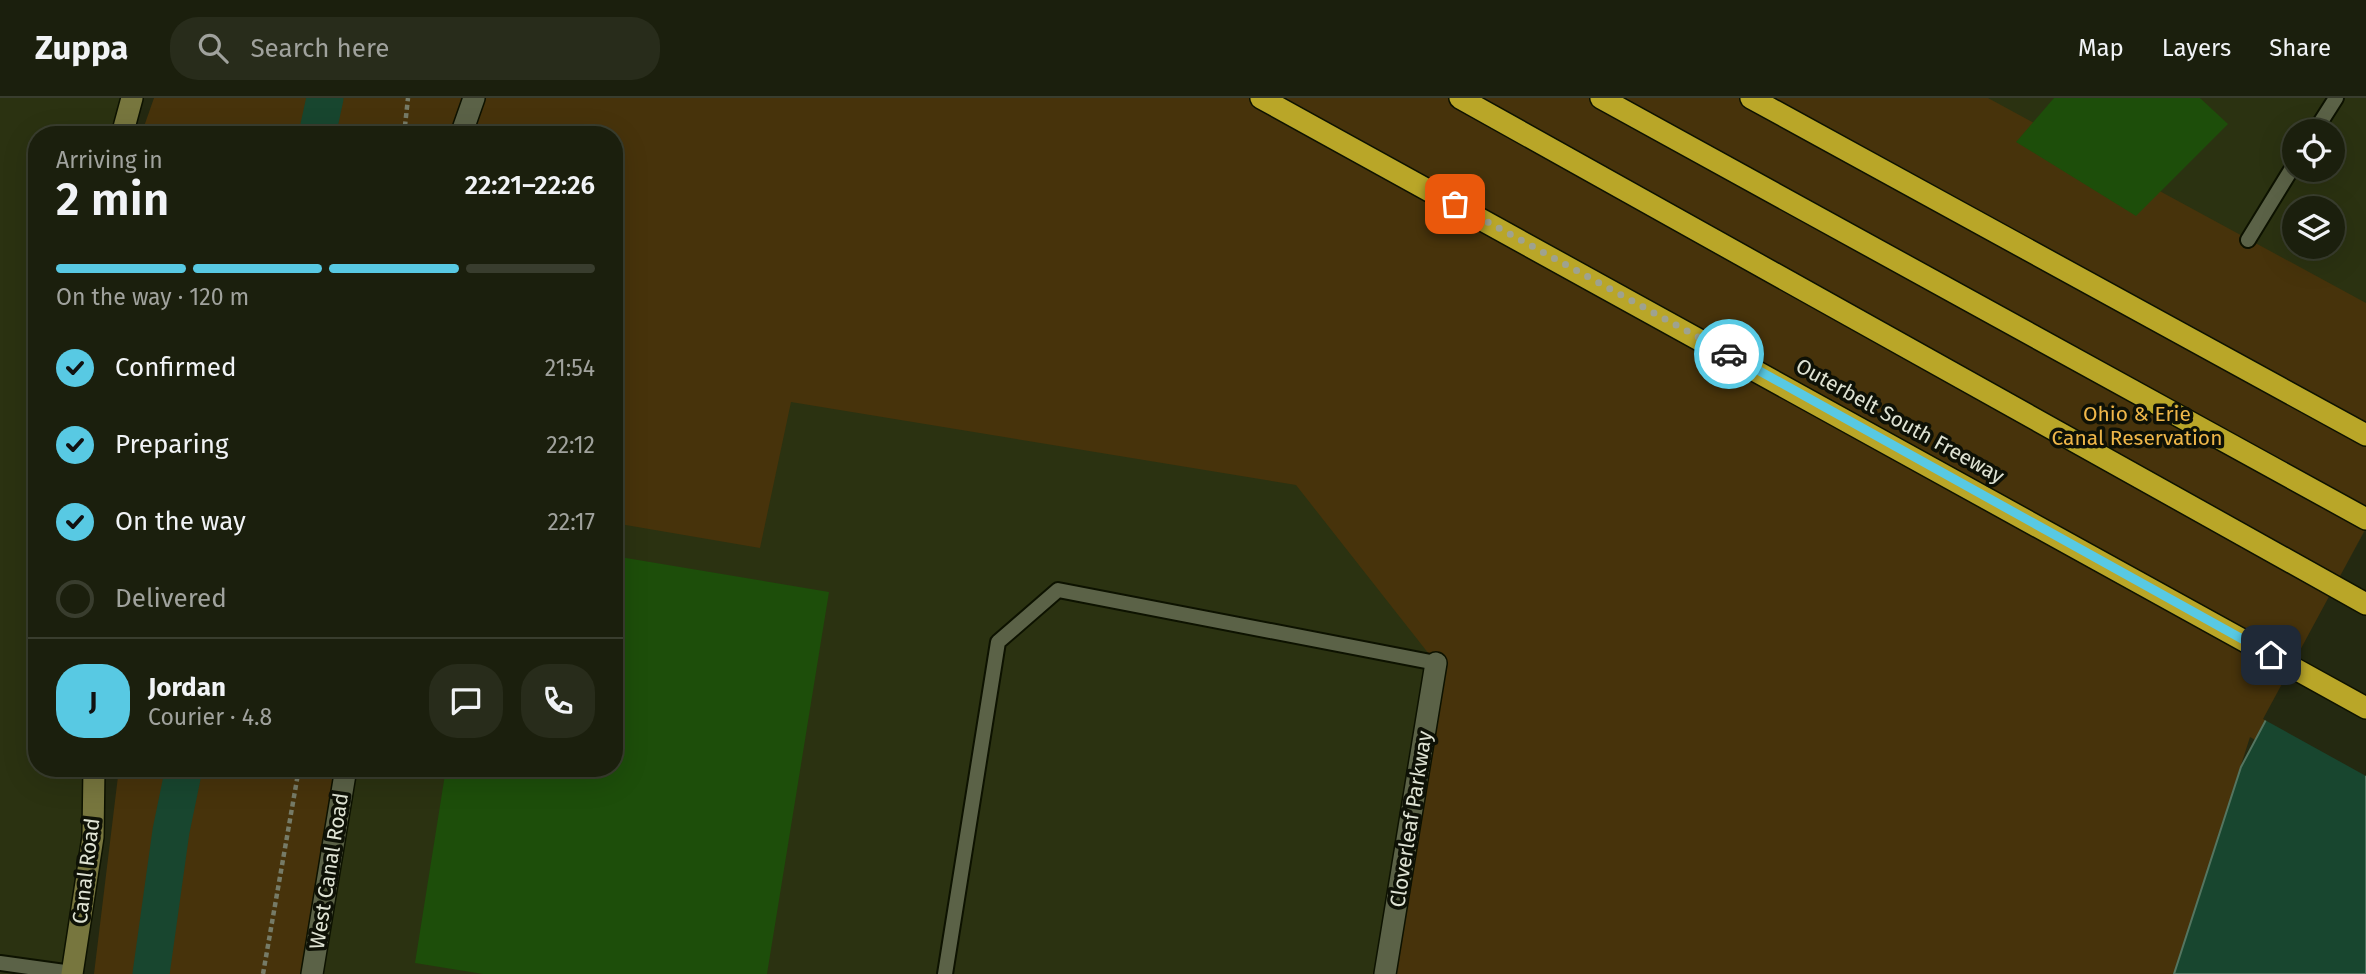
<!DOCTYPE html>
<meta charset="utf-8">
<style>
body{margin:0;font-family:"Fira Sans",sans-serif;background:#282c1b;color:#f1f3f6;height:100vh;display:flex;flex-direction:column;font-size:26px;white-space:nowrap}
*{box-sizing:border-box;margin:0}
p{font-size:23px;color:#a0a29d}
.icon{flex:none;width:38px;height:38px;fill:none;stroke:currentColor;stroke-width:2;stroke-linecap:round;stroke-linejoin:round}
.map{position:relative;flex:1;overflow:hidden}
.drawer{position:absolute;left:28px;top:28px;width:595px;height:651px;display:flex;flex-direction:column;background:#1b1f0d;border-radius:28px;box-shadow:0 7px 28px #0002,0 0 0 2px #393d2e}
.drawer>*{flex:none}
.tools{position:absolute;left:2282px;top:21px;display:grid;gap:14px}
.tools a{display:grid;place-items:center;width:63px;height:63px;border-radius:50%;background:#1b1f0d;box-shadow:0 7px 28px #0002,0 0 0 2px #393d2e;font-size:35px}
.pin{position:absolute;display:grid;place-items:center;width:60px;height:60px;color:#fff;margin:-30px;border-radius:14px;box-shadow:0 4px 10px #0006}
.courier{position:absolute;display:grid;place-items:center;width:70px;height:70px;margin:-35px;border:5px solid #58c9e3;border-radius:50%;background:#fff;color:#222;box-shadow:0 2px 9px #0007}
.headline em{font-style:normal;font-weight:600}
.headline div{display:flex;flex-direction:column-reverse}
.headline{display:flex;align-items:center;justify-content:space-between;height:119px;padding:0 28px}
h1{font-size:46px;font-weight:600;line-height:52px}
.bar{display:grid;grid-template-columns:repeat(4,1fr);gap:10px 7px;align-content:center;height:84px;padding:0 28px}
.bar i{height:9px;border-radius:5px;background:#393d2e}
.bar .active{background:#58c9e3}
.bar p{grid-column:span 4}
.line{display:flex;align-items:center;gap:18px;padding:0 28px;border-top:2px solid #393d2e}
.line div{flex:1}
.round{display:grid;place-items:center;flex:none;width:74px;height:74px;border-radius:28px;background:#282c1b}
ol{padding:0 28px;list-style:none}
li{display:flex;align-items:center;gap:21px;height:77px}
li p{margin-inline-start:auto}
li .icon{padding:7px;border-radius:50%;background:#58c9e3;color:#111;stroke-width:4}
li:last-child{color:#a0a29d}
li i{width:38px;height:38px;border:4px solid #393d2e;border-radius:50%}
header{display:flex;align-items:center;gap:42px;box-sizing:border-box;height:98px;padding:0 35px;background:#1b1f0d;border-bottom:2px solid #393d2e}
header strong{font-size:33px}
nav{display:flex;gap:38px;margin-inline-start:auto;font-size:24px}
.search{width:490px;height:63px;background:#282c1b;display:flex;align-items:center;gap:18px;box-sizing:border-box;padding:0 24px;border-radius:28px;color:#a0a29d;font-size:26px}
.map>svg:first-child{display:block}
.built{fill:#2b3211;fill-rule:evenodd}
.green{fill:#47330b}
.water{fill:#18462f;stroke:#547560;stroke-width:2}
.pier{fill:#242911}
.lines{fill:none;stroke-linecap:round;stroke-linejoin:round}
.canal{stroke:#18462f;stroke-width:37}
.building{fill:#1d4e0a}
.lane-casing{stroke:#0d1200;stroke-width:18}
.street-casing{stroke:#0d1200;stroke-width:24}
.secondary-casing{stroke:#0d1200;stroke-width:24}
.highway-casing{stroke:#0d1200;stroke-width:24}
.path{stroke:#767b67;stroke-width:4.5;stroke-dasharray:5 3.5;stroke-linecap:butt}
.lane{stroke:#5b6247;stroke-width:14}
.street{stroke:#5b6247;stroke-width:21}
.secondary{stroke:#77763e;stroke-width:21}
.highway{stroke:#b9a628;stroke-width:21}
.done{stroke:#9ea290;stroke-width:7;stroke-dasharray:0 12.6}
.route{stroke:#58c9e3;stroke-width:9}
.labels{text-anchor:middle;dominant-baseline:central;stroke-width:7;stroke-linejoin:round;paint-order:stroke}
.park-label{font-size:21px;fill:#eeb649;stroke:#0e1106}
.street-label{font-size:21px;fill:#dfe3d4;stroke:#0e1106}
</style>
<header>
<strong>Zuppa</strong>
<div class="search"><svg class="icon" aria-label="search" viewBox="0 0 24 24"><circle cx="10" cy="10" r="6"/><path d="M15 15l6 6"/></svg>Search here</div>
<nav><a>Map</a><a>Layers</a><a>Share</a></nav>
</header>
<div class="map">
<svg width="2366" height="876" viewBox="0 0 2366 876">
<rect width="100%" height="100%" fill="#242911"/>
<path class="built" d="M0,0h132l-10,37h-85v633h57l-22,206h-72z
M1096,0l1078,876h-1873l34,-206h279v-633z
M1751,0h615v337zM2294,33h39v39h-39zM2294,110h39v39h-39z"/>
<path class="green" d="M154,0h1834l378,205v498l-116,-64 -76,237h-789l51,-311 -140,-178 -505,-83 -31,146 -146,-25v-388h-473z
M119,670h216l-34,206h-207z"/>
<path class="water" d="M2366,433v443h-192l67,-207z"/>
<path class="pier" d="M2366,430v248l-103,-57z"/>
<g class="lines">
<path class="canal" d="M317,37l8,-37
M151,876l20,-143 13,-63"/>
</g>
<path class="building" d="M2054,0h146l28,26 -92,92 -120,-74z
M614,458l215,36 -62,382h-284l-68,-11 31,-195h168z"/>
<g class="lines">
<defs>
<path id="lane" d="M2315,33l21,-33
M2248,142l46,-75
M0,865l72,10
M945,876l53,-332 60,-52 378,73"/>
<path id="street" d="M461,37l13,-37
M312,876l34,-206
M1385,876l51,-311"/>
<path id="secondary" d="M122,37l10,-37
M72,876l21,-137 1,-69"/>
<path id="highway" d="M1261,0l1105,610
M1460,0l906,506
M1601,0l765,421
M1751,0l615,337"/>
</defs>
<use href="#lane" class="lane-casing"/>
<use href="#street" class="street-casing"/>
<use href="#secondary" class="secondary-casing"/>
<use href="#highway" class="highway-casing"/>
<path class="path" d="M404,37l4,-37
M263,876l36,-206"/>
<use href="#lane" class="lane"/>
<use href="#street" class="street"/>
<use href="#secondary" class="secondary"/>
<use href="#highway" class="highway"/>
</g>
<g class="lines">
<path class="done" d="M1455,106l274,150"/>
<path class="route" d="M1729,256l542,301"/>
</g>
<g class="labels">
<g class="park-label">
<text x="2137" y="316">Ohio &amp; Erie<tspan x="2137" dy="24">Canal Reservation</tspan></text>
</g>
<g class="street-label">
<text transform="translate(1900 323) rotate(29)">Outerbelt South Freeway</text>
<text transform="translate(1411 721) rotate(-81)">Cloverleaf Parkway</text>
<text transform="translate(86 773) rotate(-83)">Canal Road</text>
<text transform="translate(329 773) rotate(-81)">West Canal Road</text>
</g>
</g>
</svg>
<div class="tools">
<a><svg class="icon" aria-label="locate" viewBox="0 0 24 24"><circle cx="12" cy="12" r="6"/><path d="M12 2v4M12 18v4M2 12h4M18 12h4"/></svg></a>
<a><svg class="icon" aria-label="layers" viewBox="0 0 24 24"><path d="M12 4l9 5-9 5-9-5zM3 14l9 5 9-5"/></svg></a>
</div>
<div class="pin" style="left:1455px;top:106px;background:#ea580c"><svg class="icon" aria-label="bag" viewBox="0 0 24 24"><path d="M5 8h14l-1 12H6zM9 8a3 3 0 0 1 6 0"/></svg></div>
<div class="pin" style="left:2271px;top:557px;background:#1f2937"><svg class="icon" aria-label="home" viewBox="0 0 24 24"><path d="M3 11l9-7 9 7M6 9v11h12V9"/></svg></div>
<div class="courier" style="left:1729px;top:256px"><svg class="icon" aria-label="car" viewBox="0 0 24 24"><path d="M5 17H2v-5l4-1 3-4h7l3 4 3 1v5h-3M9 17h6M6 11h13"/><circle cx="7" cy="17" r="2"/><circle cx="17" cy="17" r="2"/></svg></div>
<section class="drawer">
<div class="headline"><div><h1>2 min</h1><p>Arriving in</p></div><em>22:21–22:26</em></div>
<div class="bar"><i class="active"></i><i class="active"></i><i class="active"></i><i></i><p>On the way · 120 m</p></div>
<ol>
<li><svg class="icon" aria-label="check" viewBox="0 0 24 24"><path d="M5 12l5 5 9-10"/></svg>Confirmed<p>21:54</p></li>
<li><svg class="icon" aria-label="check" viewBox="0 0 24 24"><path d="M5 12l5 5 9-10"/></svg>Preparing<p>22:12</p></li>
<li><svg class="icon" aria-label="check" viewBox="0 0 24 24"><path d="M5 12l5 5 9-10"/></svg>On the way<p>22:17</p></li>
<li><i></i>Delivered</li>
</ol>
<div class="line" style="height:126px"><b class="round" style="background:#58c9e3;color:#111">J</b><div><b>Jordan</b><p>Courier · 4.8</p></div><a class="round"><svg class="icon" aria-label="chat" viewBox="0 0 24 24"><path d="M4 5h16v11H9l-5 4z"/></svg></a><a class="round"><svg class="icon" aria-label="phone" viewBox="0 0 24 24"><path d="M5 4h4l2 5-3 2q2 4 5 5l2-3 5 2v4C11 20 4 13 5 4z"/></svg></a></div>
</section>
</div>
